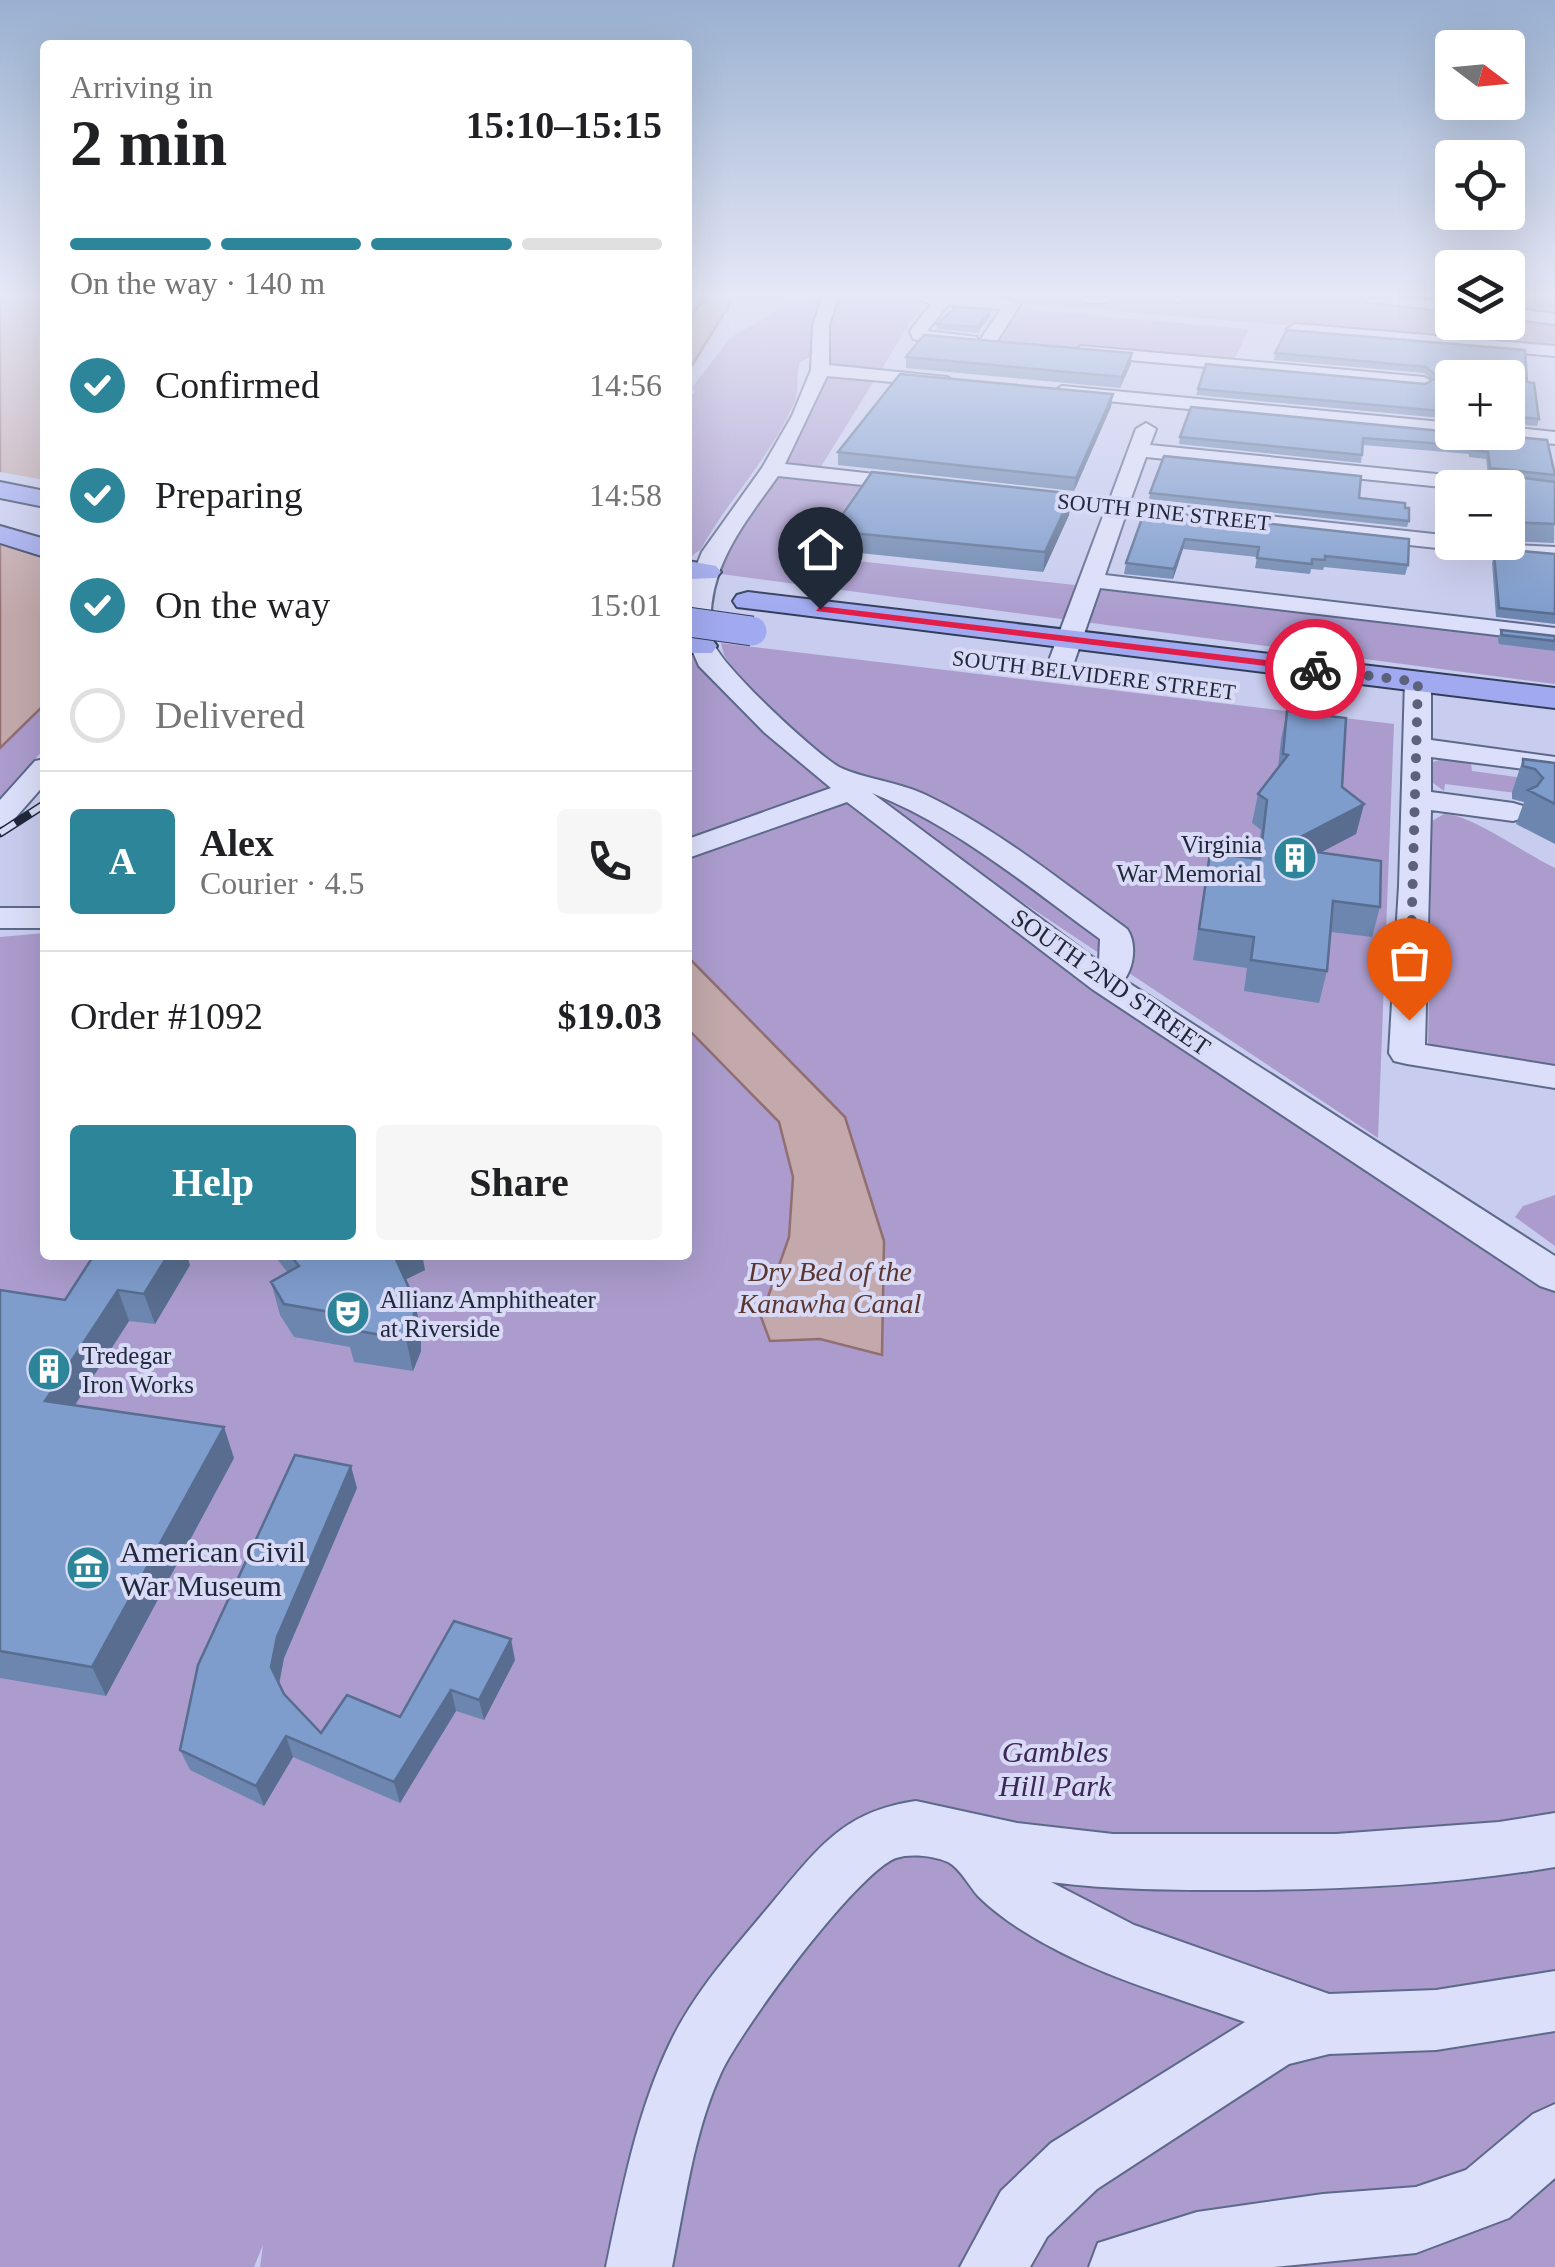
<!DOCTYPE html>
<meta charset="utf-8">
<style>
body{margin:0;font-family:Georgia,serif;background:#f6f6f6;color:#202124;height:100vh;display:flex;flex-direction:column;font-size:38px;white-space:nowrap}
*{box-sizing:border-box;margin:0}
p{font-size:32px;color:#757577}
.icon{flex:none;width:55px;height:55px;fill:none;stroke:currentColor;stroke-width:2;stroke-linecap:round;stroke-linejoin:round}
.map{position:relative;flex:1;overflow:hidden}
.details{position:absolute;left:40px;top:40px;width:652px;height:1220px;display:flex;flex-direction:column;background:#fff;border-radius:10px;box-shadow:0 10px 40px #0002}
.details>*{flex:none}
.needle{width:65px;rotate:106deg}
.tools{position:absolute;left:1435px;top:30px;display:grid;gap:20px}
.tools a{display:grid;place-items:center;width:90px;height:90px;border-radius:10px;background:#fff;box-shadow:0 10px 40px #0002;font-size:50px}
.pin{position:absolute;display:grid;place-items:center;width:85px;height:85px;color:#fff;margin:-102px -42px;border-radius:50% 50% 50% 0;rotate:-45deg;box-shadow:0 0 10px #0007}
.pin .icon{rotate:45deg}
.courier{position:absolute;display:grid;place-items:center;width:100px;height:100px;margin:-50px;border:8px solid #e11d48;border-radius:50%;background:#fff;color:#222;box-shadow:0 2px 12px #0007}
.overview em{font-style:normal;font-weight:700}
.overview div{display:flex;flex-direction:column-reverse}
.overview{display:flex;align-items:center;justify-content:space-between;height:170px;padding:0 30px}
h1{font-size:65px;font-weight:700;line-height:75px}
.bar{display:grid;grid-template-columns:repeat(4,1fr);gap:15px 10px;align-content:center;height:120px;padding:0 30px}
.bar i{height:12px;border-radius:8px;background:#e0e0e0}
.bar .selected{background:#2d8599}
.bar p{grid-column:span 4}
.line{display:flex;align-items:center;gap:25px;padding:0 30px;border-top:2px solid #e0e0e0}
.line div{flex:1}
.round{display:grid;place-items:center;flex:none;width:105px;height:105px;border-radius:10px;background:#f6f6f6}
ol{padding:0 30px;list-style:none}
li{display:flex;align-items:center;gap:30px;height:110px}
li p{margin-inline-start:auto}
li .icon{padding:10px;border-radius:50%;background:#2d8599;color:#fff;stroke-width:4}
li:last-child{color:#757577}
li i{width:55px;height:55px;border:5px solid #e0e0e0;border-radius:50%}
.action{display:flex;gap:20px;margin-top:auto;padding:20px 30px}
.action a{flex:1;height:115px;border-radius:10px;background:#2d8599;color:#fff;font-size:40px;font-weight:700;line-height:115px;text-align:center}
.action a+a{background:#f6f6f6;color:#202124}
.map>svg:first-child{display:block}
.green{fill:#ab9ccd}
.cemetery{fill:#a79ac2}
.water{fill:#c3a9ab;stroke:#916f71;stroke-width:2.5}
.pier{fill:#c8ccee}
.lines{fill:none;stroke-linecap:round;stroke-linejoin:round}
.minor-casing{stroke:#5d698b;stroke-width:4}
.major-casing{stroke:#313e59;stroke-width:4}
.minor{fill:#dcdff9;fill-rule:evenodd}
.major{fill:#a1aaf0;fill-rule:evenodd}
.rail-casing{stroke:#20293b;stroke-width:9}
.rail{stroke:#d8daf6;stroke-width:6;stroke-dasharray:18;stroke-linecap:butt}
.major-bridge-casing{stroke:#313e59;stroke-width:31;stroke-linecap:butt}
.major-bridge{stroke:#a1aaf0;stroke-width:29}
.wall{fill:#6c86af}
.shaded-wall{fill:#586d8f}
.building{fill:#7e9ccc;stroke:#586d8f;stroke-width:2.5}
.route{fill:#e11d48}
.done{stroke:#5b627a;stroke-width:10;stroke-dasharray:0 18}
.labels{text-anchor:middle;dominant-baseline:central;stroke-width:8;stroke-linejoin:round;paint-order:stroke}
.far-street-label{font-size:22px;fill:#20293b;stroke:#d8daf6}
.poi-label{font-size:25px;fill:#20293b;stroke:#d8daf6;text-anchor:start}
.street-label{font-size:25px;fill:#20293b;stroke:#d8daf6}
.water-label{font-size:28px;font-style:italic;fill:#5b3630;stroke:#d8daf6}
.near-poi-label{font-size:30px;fill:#20293b;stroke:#d8daf6;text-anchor:start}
.near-park-label{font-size:30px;font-style:italic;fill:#3d2757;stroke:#d8daf6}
</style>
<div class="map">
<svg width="1555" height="2267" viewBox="0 0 1555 2267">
<rect width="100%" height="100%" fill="#c8ccee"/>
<path class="green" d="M809,297h117l-109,176 48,6 -53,77 743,82v46l-849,-112 66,-103 47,-117 -19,10c-5,13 0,26 -5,39 -23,55 -66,97 -94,148l-13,10v-159l7,-9 -4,-2 39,-51 64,-37z
M1017,309l232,20 -16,33 -238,-21z
M721,643l673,81 -16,414 -430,-285 -84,-62 -112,-94 -28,-42z
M688,644l13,2 7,15 293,243 554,372v991h-1295l3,-22 -9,22h-254v-1330l45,-4v322h643z
M45,704v44l-45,50v-50z
M1442,759l29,4 1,8 83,11v16l-110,-14 -1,7 -12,-9 1,-20z
M1444,814c27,0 81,40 111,54v199l-127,-22 4,-224z
M1555,1195v51l-40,-29 8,-11z"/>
<path class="cemetery" d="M948,297h504v25h56v-25h47v51z"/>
<path class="water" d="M0,297h45v407l-45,44z
M705,297h29l-46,75v-52z
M688,957l157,160 39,124 -2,114 -62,-16 -50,2 -9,-24 28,-80 4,-60 -14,-55 -91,-93z"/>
<path class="pier" d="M0,472l45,8v76l-45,-11z"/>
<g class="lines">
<defs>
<path id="minor" d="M822,297h16l-9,29v39l118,12 9,5 -9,5 -120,-11 -42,88 134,15 10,6 -10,6 -141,-15c-36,51 -75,96 -66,163 4,23 104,115 127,128 21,11 60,15 87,28 73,35 136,87 201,134 10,14 7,38 -3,51l431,276v35l-15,-5 -448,-297 -245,-187 -159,56v-19l143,-51 -66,-55 -66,-67 -11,-25 2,-59 12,-30 60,-84 30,-52 19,-46 2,-44zM872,793c85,34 154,92 228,146l-1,23z
M912,297c27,0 87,-6 108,8l-27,42 -6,1 -9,-5 23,-34 -53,-4 -21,26 50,6v8l-58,-5 -6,-1 -3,-8 21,-27z
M1076,297h40c-9,8 -31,8 -40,0z
M1165,297h22l-8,5z
M1361,297l91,4v10l-83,-9z
M1508,308l47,6v10l-47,-6z
M1295,324l260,22v10l-266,-23 -2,-4z
M1081,346l343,31 9,5 -9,5 -349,-32 -3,-4z
M1062,386l390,37v9h7l-7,3 -396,-39 -3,-4z
M1146,423l10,6 -6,16 405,41v12l-47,-5v-5h-56l-306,-31 -16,44 322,35v6l103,5v14l-429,-47 -21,61 450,53v14l-455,-54 -29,83 -4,5h-18l-4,-5 60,-160 -82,-9 -11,-6 11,-6 87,9 26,-70z
M1508,427l47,5v12l-61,-6 -9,-6h23z
M1418,673l13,8v59l124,17v16l-124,-16v35l82,11 10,3 5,6 -5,6 -10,3 -82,-11 -6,235 130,21v22l-148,-24 -13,-3 -5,-8 10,-167 6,-205z
M45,759v25l-35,40 -10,3v-27l35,-39z
M0,908h45v20h-45z
M916,1801l101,22 96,11h223l163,-12 56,-9v54c-106,18 -213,23 -321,23 -61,0 -121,0 -183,-8l83,43 195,69 107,-4 119,-19v60l-119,19 -107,4 -40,10 -192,125 -50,48 -17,30h-70l41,-76 50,-48 194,-121c-76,-27 -157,-49 -225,-93 -14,-9 -30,-21 -42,-33 -9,-10 -18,-28 -30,-34 -14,-6 -37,-9 -52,-4 -39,14 -158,175 -176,217 -27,60 -35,128 -48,192h-66c16,-76 31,-157 66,-228 26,-53 67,-96 104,-141 44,-52 69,-87 140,-97z
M1555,2104v74l-46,40 -93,35 -142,14h-185l9,-24 99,-31 126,-18 93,-7 50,-17 67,-56z"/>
<path id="major" d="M0,482l45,9v16l-45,-9z
M0,526l45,13v18l-45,-14z
M688,561l28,5 5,6 -5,6 -28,1z
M748,592l807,96v20l-818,-101 -4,-6 4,-6z
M688,635l24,4 5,7 -5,7h-24z"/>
</defs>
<use href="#minor" class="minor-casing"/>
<use href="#major" class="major-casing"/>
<use href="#minor" class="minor"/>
<use href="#major" class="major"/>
<defs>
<path id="rail" d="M0,833l45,-29"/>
</defs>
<use href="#rail" class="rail-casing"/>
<use href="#rail" class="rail"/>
<defs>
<path id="major-bridge" d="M688,622l64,9"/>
</defs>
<use href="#major-bridge" class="major-bridge-casing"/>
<use href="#major-bridge" class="major-bridge"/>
</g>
<path class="wall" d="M991,309v6l-14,18 -40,-4v-5z
M1287,330l238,20 2,32 7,1 5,36 -2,7 -29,-2v-46h-56v41l-256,-24 10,-31 219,20 7,-4 -8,-7 -150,-13 1,-7z
M906,357l225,7 -11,24 -214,-20z
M1113,394l-2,13 -37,84 -236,-26v-13z
M1452,432l103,39 -1,72 -46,-2v-53h-18l4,-12 -6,-1 -2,-16 -17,-2v-3l-106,-9 -2,18 -182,-19 1,-7z
M1150,493l209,5 46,10 4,13 -2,6 -258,-28z
M1067,496h4l-2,19 -26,57 -212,-22v-19z
M1145,510l263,55 -3,10 -81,-8 -1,3 -12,-1 -1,5 -55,-6 2,-11 -74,-8 -10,30 -49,-5 2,-11z
M1498,549l57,5v70l-59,-7 -4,-54 2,-9 3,1z
M1501,630l54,6v15l-56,-7 -1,-5z
M1287,711l55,76 22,17 -8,30 -35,18 59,55 -8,30 -41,-5 -4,39 -8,32 -75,-12 3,-23 -54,-8 17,-107 47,6 4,-29 -9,-7 6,-29 20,-26 3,-29z
M1523,759l32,4v81l-39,-20 8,-22 -12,-3v-7z
M274,1255h148l3,15 -20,10 9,19 7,32v20l-8,20 -59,-9 -4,-15 -56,-10 -14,-22 -9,-33 17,-9z
M190,1265l-35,59 -26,-3 -54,84 159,53 -128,238 -106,-18v-388l65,10z
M357,1488l-73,170 -5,27 5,9 37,39 79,-16 54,-96 61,39 -31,60 -28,-9 -56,92 -107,-46 -29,49 -74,-36 -10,-20z"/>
<path class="shaded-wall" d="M991,309v6l-14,18 1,-6z
M1132,353l-1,11 -11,24 2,-11z
M1113,394l-2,13 -37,84 2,-13z
M1071,496l-2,19 -26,57 2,-20z
M1185,539l-2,10 -10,30 1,-10z
M1364,804l-8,30 -82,43 7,-30z
M168,1255h19l3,10 -35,59 -11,-30z
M392,1255h30l3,15 -27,13z
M118,1290l11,31 -71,110 -13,-30z
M414,1299l7,32v20l-8,20 -7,-32z
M224,1427l10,31 -128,238 -14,-29z
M351,1466l6,22 -73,170 -6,30 -7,-21 6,-30z
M511,1639l4,21 -31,60 -5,-20z
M451,1690l5,21 -56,92 -6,-21z
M286,1736l7,21 -29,49 -8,-20z"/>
<path class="building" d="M956,307l35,2 -13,18 -41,-3z
M1287,330l238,20 2,32 7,1 5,36 -29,-3 -2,4v-42h-56v34l-254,-23 8,-25 219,20 13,-7 -12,-10 -151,-14z
M924,335l208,18 -10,24 -216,-20z
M900,374l213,20 -37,84 -238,-26z
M1191,407l261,25h41l3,3 51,5 8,35 -65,-7 -2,-16 -17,-2v-4l-108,-8 -1,17 -182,-18z
M1164,456l197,20 -2,22 46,5v5h4v13l-259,-28z
M872,472l195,21 -1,3h5l-26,56 -214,-21z
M1494,474l61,8v42l-47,-2v-34h-12z
M1145,510l264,29 -1,26 -83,-9v4l-13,-1v5l-55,-6 2,-11 -74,-8 -11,30 -48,-6z
M1498,549l57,5v60l-56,-6 -5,-54 5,1z
M1501,630l54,6v5l-53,-6z
M1287,711l59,7 -4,69 22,17 -83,43 100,14 -1,46 -47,-6 -6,70 -76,-11 3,-23 -55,-8 11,-76 50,6 7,-59 -9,-6 30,-39 -5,-1z
M1523,759l32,4v41l-27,-14 9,-4 6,-8 -8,-9 -12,-3z
M94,1255h74l-24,39 -26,-4 -73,111 179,26 -132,240 -92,-16v-361l65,10z
M290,1255h104l20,44v19l-8,21 -60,-10 7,-13 -69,-12 -13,-22 28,-16z
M295,1455l56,11 -74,171 -6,30 13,27 37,39 26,-38 53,22 54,-96 57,18 -32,61 -28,-10 -57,92 -108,-46 -30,50 -76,-36 18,-85z"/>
<linearGradient id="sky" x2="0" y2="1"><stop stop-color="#99b0d0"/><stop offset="0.48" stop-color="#e6e8f7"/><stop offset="1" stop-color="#e6e8f7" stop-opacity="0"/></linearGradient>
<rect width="1555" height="614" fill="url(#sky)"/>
<path class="route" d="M820,606l495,60 6,3 -6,3 -499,-61z"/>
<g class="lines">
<path class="done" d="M1315,669l103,13 -9,338"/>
</g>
<defs>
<symbol id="building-disc" viewBox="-11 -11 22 22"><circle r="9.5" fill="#2d8599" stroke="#d8daf6"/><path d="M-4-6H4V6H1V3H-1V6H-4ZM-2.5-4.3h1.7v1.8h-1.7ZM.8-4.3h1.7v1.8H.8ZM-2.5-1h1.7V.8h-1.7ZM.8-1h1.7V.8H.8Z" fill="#fff"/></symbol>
<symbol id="theatre-disc" viewBox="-11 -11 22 22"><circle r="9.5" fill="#2d8599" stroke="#d8daf6"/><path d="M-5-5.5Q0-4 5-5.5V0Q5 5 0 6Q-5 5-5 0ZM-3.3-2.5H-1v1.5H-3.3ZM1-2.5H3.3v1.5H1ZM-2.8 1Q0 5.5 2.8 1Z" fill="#fff"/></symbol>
<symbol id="museum-disc" viewBox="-11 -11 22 22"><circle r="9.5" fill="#2d8599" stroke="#d8daf6"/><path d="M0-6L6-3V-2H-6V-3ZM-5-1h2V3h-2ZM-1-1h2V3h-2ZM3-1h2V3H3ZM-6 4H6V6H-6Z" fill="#fff"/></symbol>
</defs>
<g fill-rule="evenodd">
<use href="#building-disc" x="1270" y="833" width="50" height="50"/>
<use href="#theatre-disc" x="323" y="1288" width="50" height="50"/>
<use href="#building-disc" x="24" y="1344" width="50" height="50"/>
<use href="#museum-disc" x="63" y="1543" width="50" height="50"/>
</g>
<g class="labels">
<g class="far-street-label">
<text transform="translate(1164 512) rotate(6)">SOUTH PINE STREET</text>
<text transform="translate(1094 675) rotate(7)">SOUTH BELVIDERE STREET</text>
</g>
<g class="poi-label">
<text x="1262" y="844" text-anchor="end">Virginia<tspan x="1262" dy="29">War Memorial</tspan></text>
<text x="380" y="1299">Allianz Amphitheater<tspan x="380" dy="29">at Riverside</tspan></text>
<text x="82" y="1355">Tredegar<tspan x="82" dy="29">Iron Works</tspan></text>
</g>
<g class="street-label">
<text transform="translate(1111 982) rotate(35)">SOUTH 2ND STREET</text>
</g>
<g class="water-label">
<text x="830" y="1271">Dry Bed of the<tspan x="830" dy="32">Kanawha Canal</tspan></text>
</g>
<g class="near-poi-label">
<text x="120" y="1551">American Civil<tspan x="120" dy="34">War Museum</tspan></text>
</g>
<g class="near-park-label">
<text x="1055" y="1751">Gambles<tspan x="1055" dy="34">Hill Park</tspan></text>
</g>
</g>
</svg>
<div class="tools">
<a><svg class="needle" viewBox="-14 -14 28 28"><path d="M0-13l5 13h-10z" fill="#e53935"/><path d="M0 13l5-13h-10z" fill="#757577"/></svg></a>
<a><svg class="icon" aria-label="locate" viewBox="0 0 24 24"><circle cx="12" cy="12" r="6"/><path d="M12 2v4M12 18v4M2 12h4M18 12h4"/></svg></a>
<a><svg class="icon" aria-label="layers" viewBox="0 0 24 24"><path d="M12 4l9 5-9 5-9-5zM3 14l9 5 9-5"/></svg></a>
<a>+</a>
<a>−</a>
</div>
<div class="pin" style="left:1409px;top:1020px;background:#ea580c"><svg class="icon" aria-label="bag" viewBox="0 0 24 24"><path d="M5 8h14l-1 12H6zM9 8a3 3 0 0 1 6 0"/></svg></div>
<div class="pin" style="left:820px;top:609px;background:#1f2937"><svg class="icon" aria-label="home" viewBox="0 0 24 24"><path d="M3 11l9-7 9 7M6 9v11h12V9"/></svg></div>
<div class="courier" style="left:1315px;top:669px"><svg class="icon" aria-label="bike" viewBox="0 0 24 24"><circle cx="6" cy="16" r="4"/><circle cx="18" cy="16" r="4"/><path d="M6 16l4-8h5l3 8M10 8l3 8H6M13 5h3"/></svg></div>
<section class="details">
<div class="overview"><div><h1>2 min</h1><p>Arriving in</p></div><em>15:10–15:15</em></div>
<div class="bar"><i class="selected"></i><i class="selected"></i><i class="selected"></i><i></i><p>On the way · 140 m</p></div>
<ol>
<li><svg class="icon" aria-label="check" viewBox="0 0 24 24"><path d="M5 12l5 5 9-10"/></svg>Confirmed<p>14:56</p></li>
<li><svg class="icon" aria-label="check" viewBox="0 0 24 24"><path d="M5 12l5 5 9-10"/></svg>Preparing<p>14:58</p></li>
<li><svg class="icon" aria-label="check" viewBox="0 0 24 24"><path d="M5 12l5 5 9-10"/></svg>On the way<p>15:01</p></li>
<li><i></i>Delivered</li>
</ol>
<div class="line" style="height:180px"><b class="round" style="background:#2d8599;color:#fff">A</b><div><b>Alex</b><p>Courier · 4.5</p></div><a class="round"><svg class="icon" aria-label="phone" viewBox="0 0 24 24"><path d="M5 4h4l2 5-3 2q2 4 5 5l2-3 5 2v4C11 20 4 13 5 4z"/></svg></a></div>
<div class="line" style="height:130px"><div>Order #1092</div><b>$19.03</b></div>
<div class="action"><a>Help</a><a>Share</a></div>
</section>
</div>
